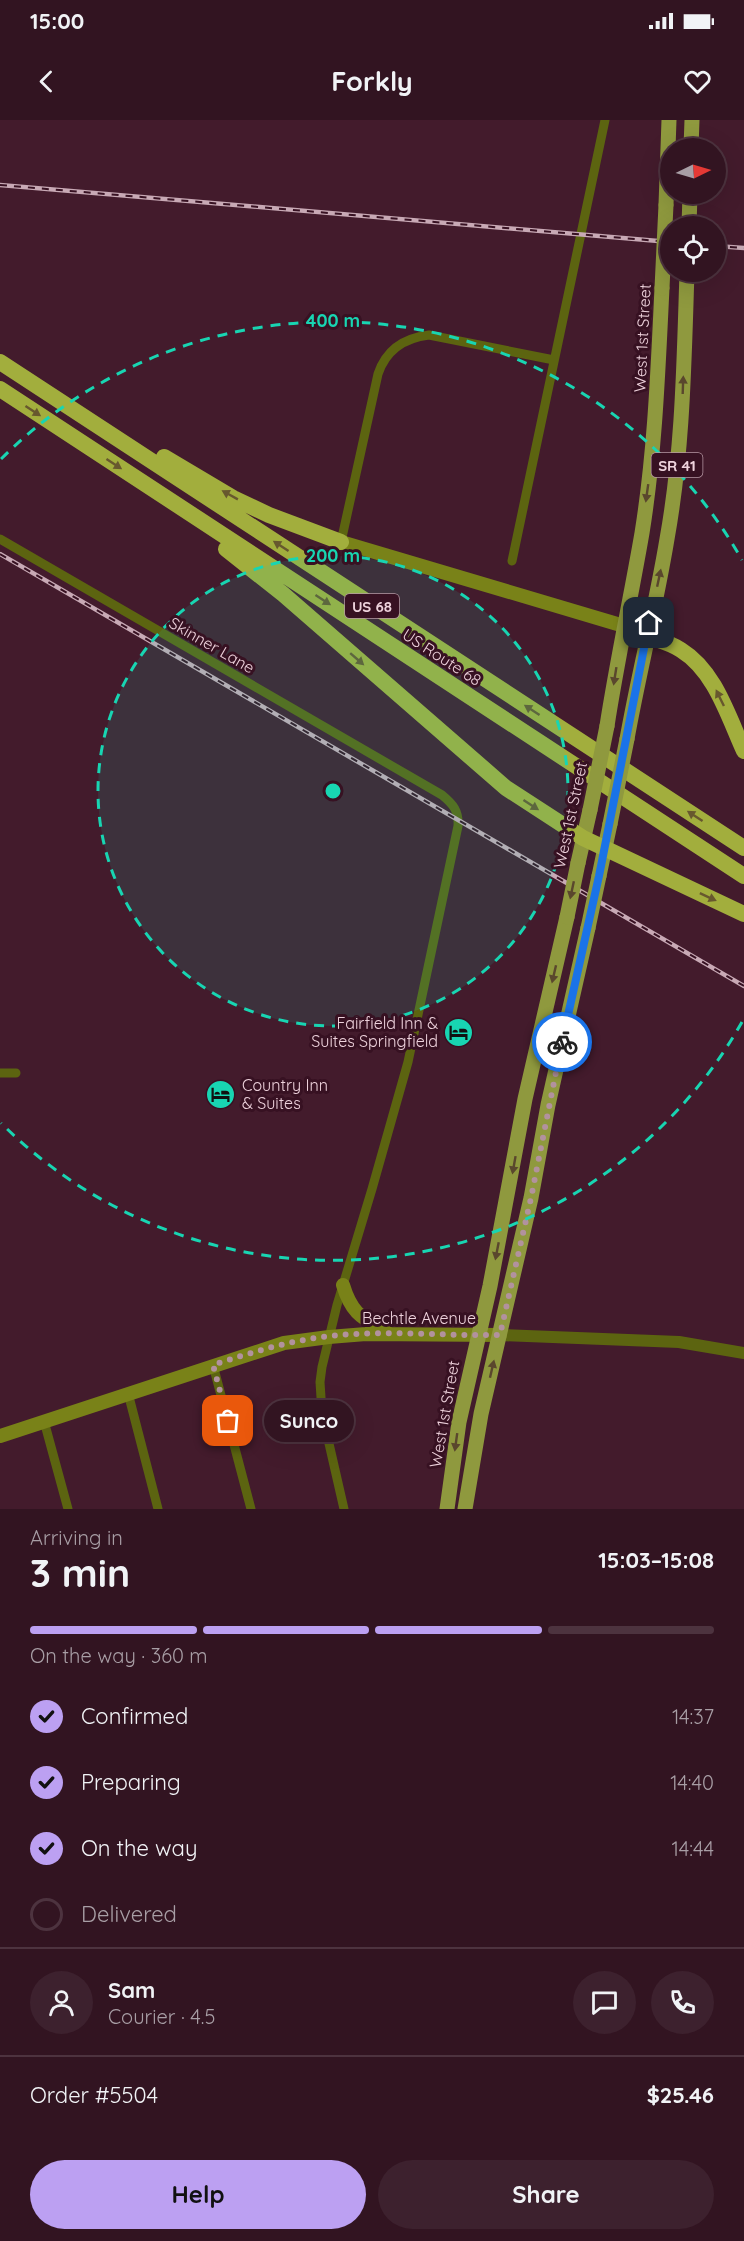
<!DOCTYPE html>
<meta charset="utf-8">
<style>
body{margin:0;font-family:Quicksand,sans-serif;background:#3d212e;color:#f1f3f6;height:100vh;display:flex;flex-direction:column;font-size:22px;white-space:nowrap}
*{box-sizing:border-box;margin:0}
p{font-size:20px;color:#a89ea5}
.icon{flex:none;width:33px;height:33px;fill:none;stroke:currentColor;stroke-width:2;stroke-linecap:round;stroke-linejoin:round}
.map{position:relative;height:1389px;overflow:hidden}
.side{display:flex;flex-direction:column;background:#321421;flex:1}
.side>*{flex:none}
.needle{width:39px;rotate:85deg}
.tools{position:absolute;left:660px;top:18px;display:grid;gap:12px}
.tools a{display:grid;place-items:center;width:66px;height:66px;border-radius:50%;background:#321421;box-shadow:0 6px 24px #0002,0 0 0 2px #4d333f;font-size:30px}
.pin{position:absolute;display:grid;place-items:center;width:51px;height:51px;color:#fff;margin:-26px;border-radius:12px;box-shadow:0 3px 9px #0006}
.courier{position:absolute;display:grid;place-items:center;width:60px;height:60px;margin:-30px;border:4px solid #1a73e8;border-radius:50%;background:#fff;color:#222;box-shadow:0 2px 8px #0007}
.bubble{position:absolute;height:42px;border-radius:21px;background:#321421;box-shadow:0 6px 24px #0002,0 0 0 2px #4d333f;font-size:20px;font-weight:800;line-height:42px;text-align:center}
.summary em{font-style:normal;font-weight:800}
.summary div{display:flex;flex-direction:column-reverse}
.summary{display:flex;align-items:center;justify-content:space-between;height:102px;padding:0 30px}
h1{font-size:39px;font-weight:800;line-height:45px}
.bar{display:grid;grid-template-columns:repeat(4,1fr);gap:9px 6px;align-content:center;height:72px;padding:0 30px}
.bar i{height:8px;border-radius:4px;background:#4d333f}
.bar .on{background:#bca0f2}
.bar p{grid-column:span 4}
.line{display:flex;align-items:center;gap:15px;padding:0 30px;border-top:2px solid #4d333f}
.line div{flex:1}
.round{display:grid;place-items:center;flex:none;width:63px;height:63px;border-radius:32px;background:#3d212e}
ol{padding:0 30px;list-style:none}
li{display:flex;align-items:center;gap:18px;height:66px}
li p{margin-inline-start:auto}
li .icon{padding:6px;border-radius:50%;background:#bca0f2;color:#111;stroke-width:4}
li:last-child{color:#a89ea5}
li i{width:33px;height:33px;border:3px solid #4d333f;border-radius:50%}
.button{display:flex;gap:12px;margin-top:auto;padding:12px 30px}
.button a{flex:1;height:69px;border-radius:36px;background:#bca0f2;color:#111;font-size:24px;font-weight:800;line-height:69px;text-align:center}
.button a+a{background:#3d212e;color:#f1f3f6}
.status{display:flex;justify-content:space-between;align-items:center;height:42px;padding:0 30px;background:#321421;direction:ltr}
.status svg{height:16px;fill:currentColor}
header{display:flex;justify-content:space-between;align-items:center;height:78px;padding:0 30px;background:#321421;font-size:27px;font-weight:800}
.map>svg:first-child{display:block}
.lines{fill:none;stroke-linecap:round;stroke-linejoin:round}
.minor{stroke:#5c6410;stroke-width:9}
.tertiary{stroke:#5c6410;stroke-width:12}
.secondary{stroke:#798218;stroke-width:14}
.primary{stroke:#8f993e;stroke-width:15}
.motorway{stroke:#a2ae3d;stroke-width:16}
.rail-casing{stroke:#c8a9b5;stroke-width:4.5}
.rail{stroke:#371122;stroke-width:2;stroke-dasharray:7;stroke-linecap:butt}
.primary-bridge{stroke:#8f993e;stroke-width:15}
.oneway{fill:#5a472d}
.oneway2{fill:#67582e}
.done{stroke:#b2929e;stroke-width:6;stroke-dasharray:0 10.8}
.route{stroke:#1a73e8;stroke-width:8}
.ring{fill:none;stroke:#18d5b2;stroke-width:3;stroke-dasharray:10 8}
.labels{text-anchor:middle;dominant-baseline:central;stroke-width:6;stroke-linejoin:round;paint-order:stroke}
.shield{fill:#371122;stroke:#b798a4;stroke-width:1.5}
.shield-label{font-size:15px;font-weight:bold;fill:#eed2dc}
.street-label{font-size:16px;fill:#eed2dc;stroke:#371122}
.poi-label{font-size:16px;fill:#eed2dc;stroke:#371122;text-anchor:end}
.centre{fill:#18d5b2;stroke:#371122;stroke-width:3}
.ring-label{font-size:18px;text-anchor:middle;font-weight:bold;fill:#18d5b2;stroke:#371122;stroke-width:6;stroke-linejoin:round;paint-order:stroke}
</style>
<div class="status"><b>15:00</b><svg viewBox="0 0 49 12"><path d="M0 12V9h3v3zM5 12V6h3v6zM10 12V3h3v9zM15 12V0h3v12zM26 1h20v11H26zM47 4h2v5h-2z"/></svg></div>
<header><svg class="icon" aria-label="back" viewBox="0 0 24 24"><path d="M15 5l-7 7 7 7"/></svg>Forkly<svg class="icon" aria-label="heart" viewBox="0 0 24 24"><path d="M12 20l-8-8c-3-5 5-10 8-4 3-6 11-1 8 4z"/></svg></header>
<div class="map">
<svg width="744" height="1389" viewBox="0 0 744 1389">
<rect width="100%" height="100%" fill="#431b2c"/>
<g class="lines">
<path class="minor" d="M0,419l442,256c11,9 17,16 16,31l-50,236 -36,127 -35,116 -15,62 -2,15 2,31 22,96
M341,422l37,-168c8,-24 26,-36 51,-39l125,25
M512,441l93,-441
M0,953h16
M213,1245l38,144
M128,1273l30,116
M44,1301l24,88"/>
<path class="tertiary" d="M500,1215l179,7 65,11"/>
<path class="secondary" d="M341,422l283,84 23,10
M343,1165c9,30 20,33 45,48
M0,1316l284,-93 45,-6 37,-3 134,1"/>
<path class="primary" d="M691,28l1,-28
M666,85l3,-85
M689,106l1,-32
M607,606c10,-65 24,-129 35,-193 13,-81 16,-163 20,-245
M627,619c12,-67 29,-133 40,-200 16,-89 17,-178 20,-267
M578,743l12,-53
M599,756l11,-52
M447,1389l12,-87 31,-136 35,-187 42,-182
M465,1389l16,-95 50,-216 17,-93 40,-177"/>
<path class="motorway" d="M0,242l744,486
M0,269l744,487
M164,337l69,41 36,17 72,27
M226,429l57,45 223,194 77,50 161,76
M647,516c11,4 24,7 34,14 34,21 47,66 63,101"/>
<defs>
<path id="rail" d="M0,65l670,57
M716,126l28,2
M0,434l744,432"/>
</defs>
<use href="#rail" class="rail-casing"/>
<use href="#rail" class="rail"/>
<path class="primary-bridge" d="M662,168l4,-83
M590,690l17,-84
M610,704l17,-85
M567,797l11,-54
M588,808l11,-52"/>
</g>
<defs><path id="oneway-solid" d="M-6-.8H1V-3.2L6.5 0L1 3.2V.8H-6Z" transform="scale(1.5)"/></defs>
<g class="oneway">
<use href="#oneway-solid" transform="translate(683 265) rotate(-88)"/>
<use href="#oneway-solid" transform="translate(647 373) rotate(98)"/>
<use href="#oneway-solid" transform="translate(659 458) rotate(-78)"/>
<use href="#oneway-solid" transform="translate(615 556) rotate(99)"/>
<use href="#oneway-solid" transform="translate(572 770) rotate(102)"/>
<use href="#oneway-solid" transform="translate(554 854) rotate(103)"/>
<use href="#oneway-solid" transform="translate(514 1045) rotate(100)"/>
<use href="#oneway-solid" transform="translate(497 1131) rotate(101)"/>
<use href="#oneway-solid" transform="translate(492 1249) rotate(-77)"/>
<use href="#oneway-solid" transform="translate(456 1322) rotate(98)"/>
</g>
<g class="oneway2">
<use href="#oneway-solid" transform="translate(33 291) rotate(33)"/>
<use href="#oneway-solid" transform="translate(114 344) rotate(33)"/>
<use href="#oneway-solid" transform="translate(230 375) rotate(-151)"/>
<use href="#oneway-solid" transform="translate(281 426) rotate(-147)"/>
<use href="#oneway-solid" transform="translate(323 480) rotate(33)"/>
<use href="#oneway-solid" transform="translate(357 539) rotate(41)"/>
<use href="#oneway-solid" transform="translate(720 578) rotate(-116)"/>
<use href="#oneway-solid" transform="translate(532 590) rotate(-147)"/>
<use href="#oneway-solid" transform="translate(531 685) rotate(33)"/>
<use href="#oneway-solid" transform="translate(695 696) rotate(-147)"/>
<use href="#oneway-solid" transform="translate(708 777) rotate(25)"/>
</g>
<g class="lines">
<path class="done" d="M228,1301l-15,-56c39,-13 76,-24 116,-29 57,-6 114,0 171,-1l31,-137 31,-156"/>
<path class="route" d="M562,922l37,-166 50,-253"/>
</g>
<circle cx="333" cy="671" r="235" fill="#18d5b2" fill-opacity=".12"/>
<g class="ring">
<circle cx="333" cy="671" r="235"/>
<path d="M742 902A470 470 0 0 1 1 1003M1 339A470 470 0 0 1 742 440"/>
</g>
<defs>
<symbol id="hotel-disc" viewBox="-11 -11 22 22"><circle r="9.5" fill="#18d5b2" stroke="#371122"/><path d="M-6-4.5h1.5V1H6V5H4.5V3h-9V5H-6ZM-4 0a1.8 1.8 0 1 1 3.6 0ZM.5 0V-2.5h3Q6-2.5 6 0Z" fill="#111"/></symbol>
</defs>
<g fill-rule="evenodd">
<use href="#hotel-disc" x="442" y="896" width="33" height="33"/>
<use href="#hotel-disc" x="204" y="958" width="33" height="33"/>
</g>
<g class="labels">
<g class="shield">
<rect x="651.5" y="333" width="51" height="24" rx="4.5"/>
<rect x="345" y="474" width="54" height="24" rx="4.5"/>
</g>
<g class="shield-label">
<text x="677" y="345">SR 41</text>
<text x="372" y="486">US 68</text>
</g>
<g class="street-label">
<text transform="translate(642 218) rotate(-87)">West 1st Street</text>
<text transform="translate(212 525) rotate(30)">Skinner Lane</text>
<text transform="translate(442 537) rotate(33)">US Route 68</text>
<text transform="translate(570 695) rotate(-78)">West 1st Street</text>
<text x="419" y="1198">Bechtle Avenue</text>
<text transform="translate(444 1294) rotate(-80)">West 1st Street</text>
</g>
<g class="poi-label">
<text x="438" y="903">Fairfield Inn &amp;<tspan x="438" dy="18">Suites Springfield</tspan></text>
<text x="242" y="965" text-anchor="start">Country Inn<tspan x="242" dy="18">&amp; Suites</tspan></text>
</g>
</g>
<circle cx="333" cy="671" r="9" class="centre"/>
<g class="ring-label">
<text x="333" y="207">400 m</text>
<text x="333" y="442">200 m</text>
</g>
</svg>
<div class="tools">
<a><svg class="needle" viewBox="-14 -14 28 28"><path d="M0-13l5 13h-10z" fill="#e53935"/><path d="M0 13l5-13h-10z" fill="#a89ea5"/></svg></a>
<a><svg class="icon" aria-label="locate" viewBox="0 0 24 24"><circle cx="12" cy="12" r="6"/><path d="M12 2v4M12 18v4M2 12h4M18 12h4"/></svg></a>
</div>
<div class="pin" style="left:228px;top:1301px;background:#ea580c"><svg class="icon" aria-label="bag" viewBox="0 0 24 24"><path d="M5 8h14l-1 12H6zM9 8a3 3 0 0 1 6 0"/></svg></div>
<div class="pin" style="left:649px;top:503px;background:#1f2937"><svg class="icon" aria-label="home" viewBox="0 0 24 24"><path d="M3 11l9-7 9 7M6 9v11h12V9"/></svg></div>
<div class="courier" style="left:562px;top:922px"><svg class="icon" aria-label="bike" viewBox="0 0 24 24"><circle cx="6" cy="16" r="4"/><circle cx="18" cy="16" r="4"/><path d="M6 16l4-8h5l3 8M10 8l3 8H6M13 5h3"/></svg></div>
<div class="bubble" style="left:264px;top:1280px;width:90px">Sunco</div>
</div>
<section class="side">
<div class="summary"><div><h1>3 min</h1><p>Arriving in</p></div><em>15:03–15:08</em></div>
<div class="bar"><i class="on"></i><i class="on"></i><i class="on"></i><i></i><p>On the way · 360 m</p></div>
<ol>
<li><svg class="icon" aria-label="check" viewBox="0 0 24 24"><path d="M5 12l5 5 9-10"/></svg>Confirmed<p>14:37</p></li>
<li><svg class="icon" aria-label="check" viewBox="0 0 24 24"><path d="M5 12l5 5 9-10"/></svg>Preparing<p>14:40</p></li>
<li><svg class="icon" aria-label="check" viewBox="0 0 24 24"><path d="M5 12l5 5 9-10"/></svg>On the way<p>14:44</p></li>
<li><i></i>Delivered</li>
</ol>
<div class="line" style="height:108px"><a class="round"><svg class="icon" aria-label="person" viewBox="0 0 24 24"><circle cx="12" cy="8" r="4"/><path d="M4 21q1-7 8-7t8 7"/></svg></a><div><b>Sam</b><p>Courier · 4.5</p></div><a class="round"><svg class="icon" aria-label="chat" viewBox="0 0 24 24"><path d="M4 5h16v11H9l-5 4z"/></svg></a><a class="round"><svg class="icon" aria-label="phone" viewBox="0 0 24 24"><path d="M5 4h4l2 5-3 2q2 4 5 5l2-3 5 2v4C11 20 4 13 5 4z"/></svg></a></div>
<div class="line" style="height:78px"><div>Order #5504</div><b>$25.46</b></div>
<div class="button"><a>Help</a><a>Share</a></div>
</section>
